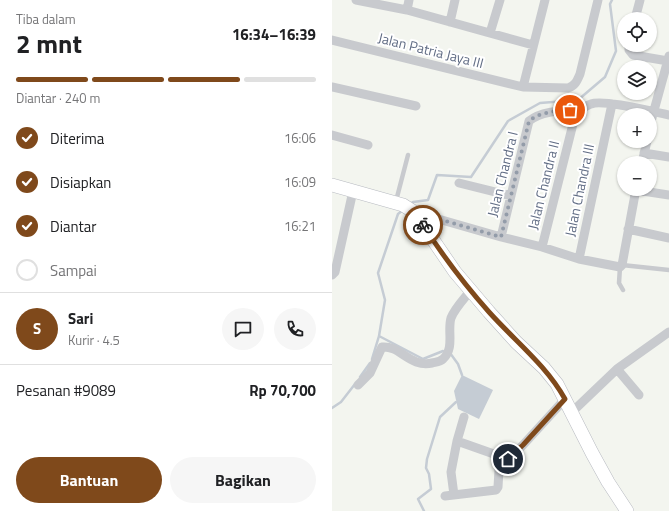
<!DOCTYPE html>
<html lang="id">
<meta charset="utf-8">
<style>
body{margin:0;font-family:"Titillium Web",sans-serif;background:#f6f6f6;color:#202124;height:100vh;display:flex;flex-direction:column;font-size:15px;white-space:nowrap}
*{box-sizing:border-box;margin:0}
p{font-size:13px;color:#757577}
.icon{flex:none;width:22px;height:22px;fill:none;stroke:currentColor;stroke-width:2;stroke-linecap:round;stroke-linejoin:round}
.map{position:relative;flex:1;overflow:hidden}
.sheet{display:flex;flex-direction:column;background:#fff;width:332px}
.sheet>*{flex:none}
.fabs{position:absolute;left:285px;top:12px;display:grid;gap:8px}
.fabs a{display:grid;place-items:center;width:40px;height:40px;border-radius:50%;background:#fff;box-shadow:0 1px 3px #0004;font-size:20px}
.pin{position:absolute;display:grid;place-items:center;width:34px;height:34px;color:#fff;margin:-17px;border:2px solid #fff;border-radius:50%;box-shadow:0 1px 4px #0007}
.courier{position:absolute;display:grid;place-items:center;width:40px;height:40px;margin:-20px;border:3px solid #7f491b;border-radius:50%;background:#fff;color:#222;box-shadow:0 1px 5px #0007}
.summary em{font-style:normal;font-weight:700}
.summary div{display:flex;flex-direction:column-reverse}
.summary{display:flex;align-items:center;justify-content:space-between;height:68px;padding:0 16px}
h1{font-size:26px;font-weight:700;line-height:30px}
.bar{display:grid;grid-template-columns:repeat(4,1fr);gap:6px 4px;align-content:center;height:48px;padding:0 16px}
.bar i{height:5px;border-radius:3px;background:#e0e0e0}
.bar .selected{background:#7f491b}
.bar p{grid-column:span 4}
.line{display:flex;align-items:center;gap:10px;padding:0 16px;border-top:1px solid #e0e0e0}
.line div{flex:1}
.round{display:grid;place-items:center;flex:none;width:42px;height:42px;border-radius:21px;background:#f6f6f6}
ol{padding:0 16px;list-style:none}
li{display:flex;align-items:center;gap:12px;height:44px}
li p{margin-inline-start:auto}
li .icon{padding:4px;border-radius:50%;background:#7f491b;color:#fff;stroke-width:4}
li:last-child{color:#757577}
li i{width:22px;height:22px;border:2px solid #e0e0e0;border-radius:50%}
.primary-button{display:flex;gap:8px;margin-top:auto;padding:8px 16px}
.primary-button a{flex:1;height:46px;border-radius:24px;background:#7f491b;color:#fff;font-size:16px;font-weight:700;line-height:46px;text-align:center}
.primary-button a+a{background:#f6f6f6;color:#202124}
main{display:flex;flex:1;min-height:0}
.map>svg:first-child{display:block}
.water{fill:#c5ccd4}
.lines{fill:none;stroke-linecap:round;stroke-linejoin:round}
.stream{stroke:#c5ccd4;stroke-width:2.5}
.secondary-casing{stroke:#b7bac1;stroke-width:14}
.lane{stroke:#c8cace;stroke-width:4.5}
.street{stroke:#c8cace;stroke-width:9}
.secondary{stroke:#fff;stroke-width:13}
.done{stroke:#939ca9;stroke-width:4;stroke-dasharray:0 7.2}
.route{stroke:#7f491b;stroke-width:5}
.labels{text-anchor:middle;dominant-baseline:central;stroke-width:4;stroke-linejoin:round;paint-order:stroke}
.street-label{font-size:14px;fill:#606c84;stroke:#fff}
</style>
<main>
<section class="sheet">
<div class="summary"><div><h1>2 mnt</h1><p>Tiba dalam</p></div><em>16:34–16:39</em></div>
<div class="bar"><i class="selected"></i><i class="selected"></i><i class="selected"></i><i></i><p>Diantar · 240 m</p></div>
<ol>
<li><svg class="icon" aria-label="check" viewBox="0 0 24 24"><path d="M5 12l5 5 9-10"/></svg>Diterima<p>16:06</p></li>
<li><svg class="icon" aria-label="check" viewBox="0 0 24 24"><path d="M5 12l5 5 9-10"/></svg>Disiapkan<p>16:09</p></li>
<li><svg class="icon" aria-label="check" viewBox="0 0 24 24"><path d="M5 12l5 5 9-10"/></svg>Diantar<p>16:21</p></li>
<li><i></i>Sampai</li>
</ol>
<div class="line" style="height:72px"><b class="round" style="background:#7f491b;color:#fff">S</b><div><b>Sari</b><p>Kurir · 4.5</p></div><a class="round"><svg class="icon" aria-label="chat" viewBox="0 0 24 24"><path d="M4 5h16v11H9l-5 4z"/></svg></a><a class="round"><svg class="icon" aria-label="phone" viewBox="0 0 24 24"><path d="M5 4h4l2 5-3 2q2 4 5 5l2-3 5 2v4C11 20 4 13 5 4z"/></svg></a></div>
<div class="line" style="height:52px"><div>Pesanan #9089</div><b>Rp 70,700</b></div>
<div class="primary-button"><a>Bantuan</a><a>Bagikan</a></div>
</section>
<div class="map">
<svg width="337" height="511" viewBox="0 0 337 511">
<rect width="100%" height="100%" fill="#f3f5ef"/>
<path class="water" d="M130,375l31,15 -14,29 -21,-10 -4,-18z"/>
<g class="lines">
<path class="stream" d="M78,204l3,-2 15,-2 9,-25 34,2 37,-56 32,-18 38,-3 27,-23 11,-26 -6,-47 2,-4
M47,336l44,23 20,-8 2,1
M118,353l8,11 4,11
M40,359l7,-23 6,-36 -7,-27 20,-59 5,-4
M28,377l10,-14
M0,408l9,-6 14,-18
M92,511l-6,-12 13,-10 -2,-15 -3,-6 1,-9 13,-42 16,-15"/>
<defs>
<path id="secondary" d="M0,185l71,20 11,7 41,60 34,40 27,30 28,26 13,16 35,69 16,29 19,29"/>
</defs>
<use href="#secondary" class="secondary-casing"/>
<path class="lane" d="M64,201l12,-46
M290,265l47,5
M288,267l-1,16 4,7"/>
<path class="street" d="M24,0l51,10 126,35
M75,10l2,-10
M303,19l5,-19
M118,22l5,-22
M158,33l10,-33
M0,40l191,47 45,1c7,-2 9,-7 12,-14l18,-74
M297,45v5l4,5 35,6
M0,87l84,19
M191,87l22,-87
M318,125l19,-69
M0,135l36,10
M312,153l25,4
M310,163l5,-22
M127,183l52,13
M304,190l33,5
M82,212l87,25 41,10 37,12 41,8 2,-2 14,-76
M296,229l41,9
M169,237l28,-116c14,-11 34,-10 51,-11
M210,247l31,-123c3,-9 8,-17 18,-20 12,-5 63,8 78,11
M247,259l33,-155
M0,275l3,-3 18,-81
M285,369l22,26
M26,385l12,-12 12,-26c18,-2 28,21 50,16 4,-1 8,-1 11,-4 12,-11 4,-28 8,-41 4,-10 13,-19 20,-28
M240,412l45,-43 52,-37
M125,441l7,-24
M122,495l-3,-23 6,-31 51,18
M113,496l51,-6 2,-3 1,-17 3,-5 21,-20 42,-46"/>
<use href="#secondary" class="secondary"/>
</g>
<g class="lines">
<path class="done" d="M91,225l-9,-13 87,25 28,-116c11,-9 27,-10 41,-11"/>
<path class="route" d="M91,225c20,31 42,60 66,87 26,29 57,53 76,87l-42,46 -15,14"/>
</g>
<g class="labels">
<g class="street-label">
<text transform="translate(99 50) rotate(14)">Jalan Patria Jaya III</text>
<text transform="translate(170 174) rotate(-76)">Jalan Chandra I</text>
<text transform="translate(211 185) rotate(-76)">Jalan Chandra II</text>
<text transform="translate(247 190) rotate(-78)">Jalan Chandra III</text>
</g>
</g>
</svg>
<div class="fabs">
<a><svg class="icon" aria-label="locate" viewBox="0 0 24 24"><circle cx="12" cy="12" r="6"/><path d="M12 2v4M12 18v4M2 12h4M18 12h4"/></svg></a>
<a><svg class="icon" aria-label="layers" viewBox="0 0 24 24"><path d="M12 4l9 5-9 5-9-5zM3 14l9 5 9-5"/></svg></a>
<a>+</a>
<a>−</a>
</div>
<div class="pin" style="left:238px;top:110px;background:#ea580c"><svg class="icon" aria-label="bag" viewBox="0 0 24 24"><path d="M5 8h14l-1 12H6zM9 8a3 3 0 0 1 6 0"/></svg></div>
<div class="pin" style="left:176px;top:459px;background:#1f2937"><svg class="icon" aria-label="home" viewBox="0 0 24 24"><path d="M3 11l9-7 9 7M6 9v11h12V9"/></svg></div>
<div class="courier" style="left:91px;top:225px"><svg class="icon" aria-label="bike" viewBox="0 0 24 24"><circle cx="6" cy="16" r="4"/><circle cx="18" cy="16" r="4"/><path d="M6 16l4-8h5l3 8M10 8l3 8H6M13 5h3"/></svg></div>
</div>
</main>
